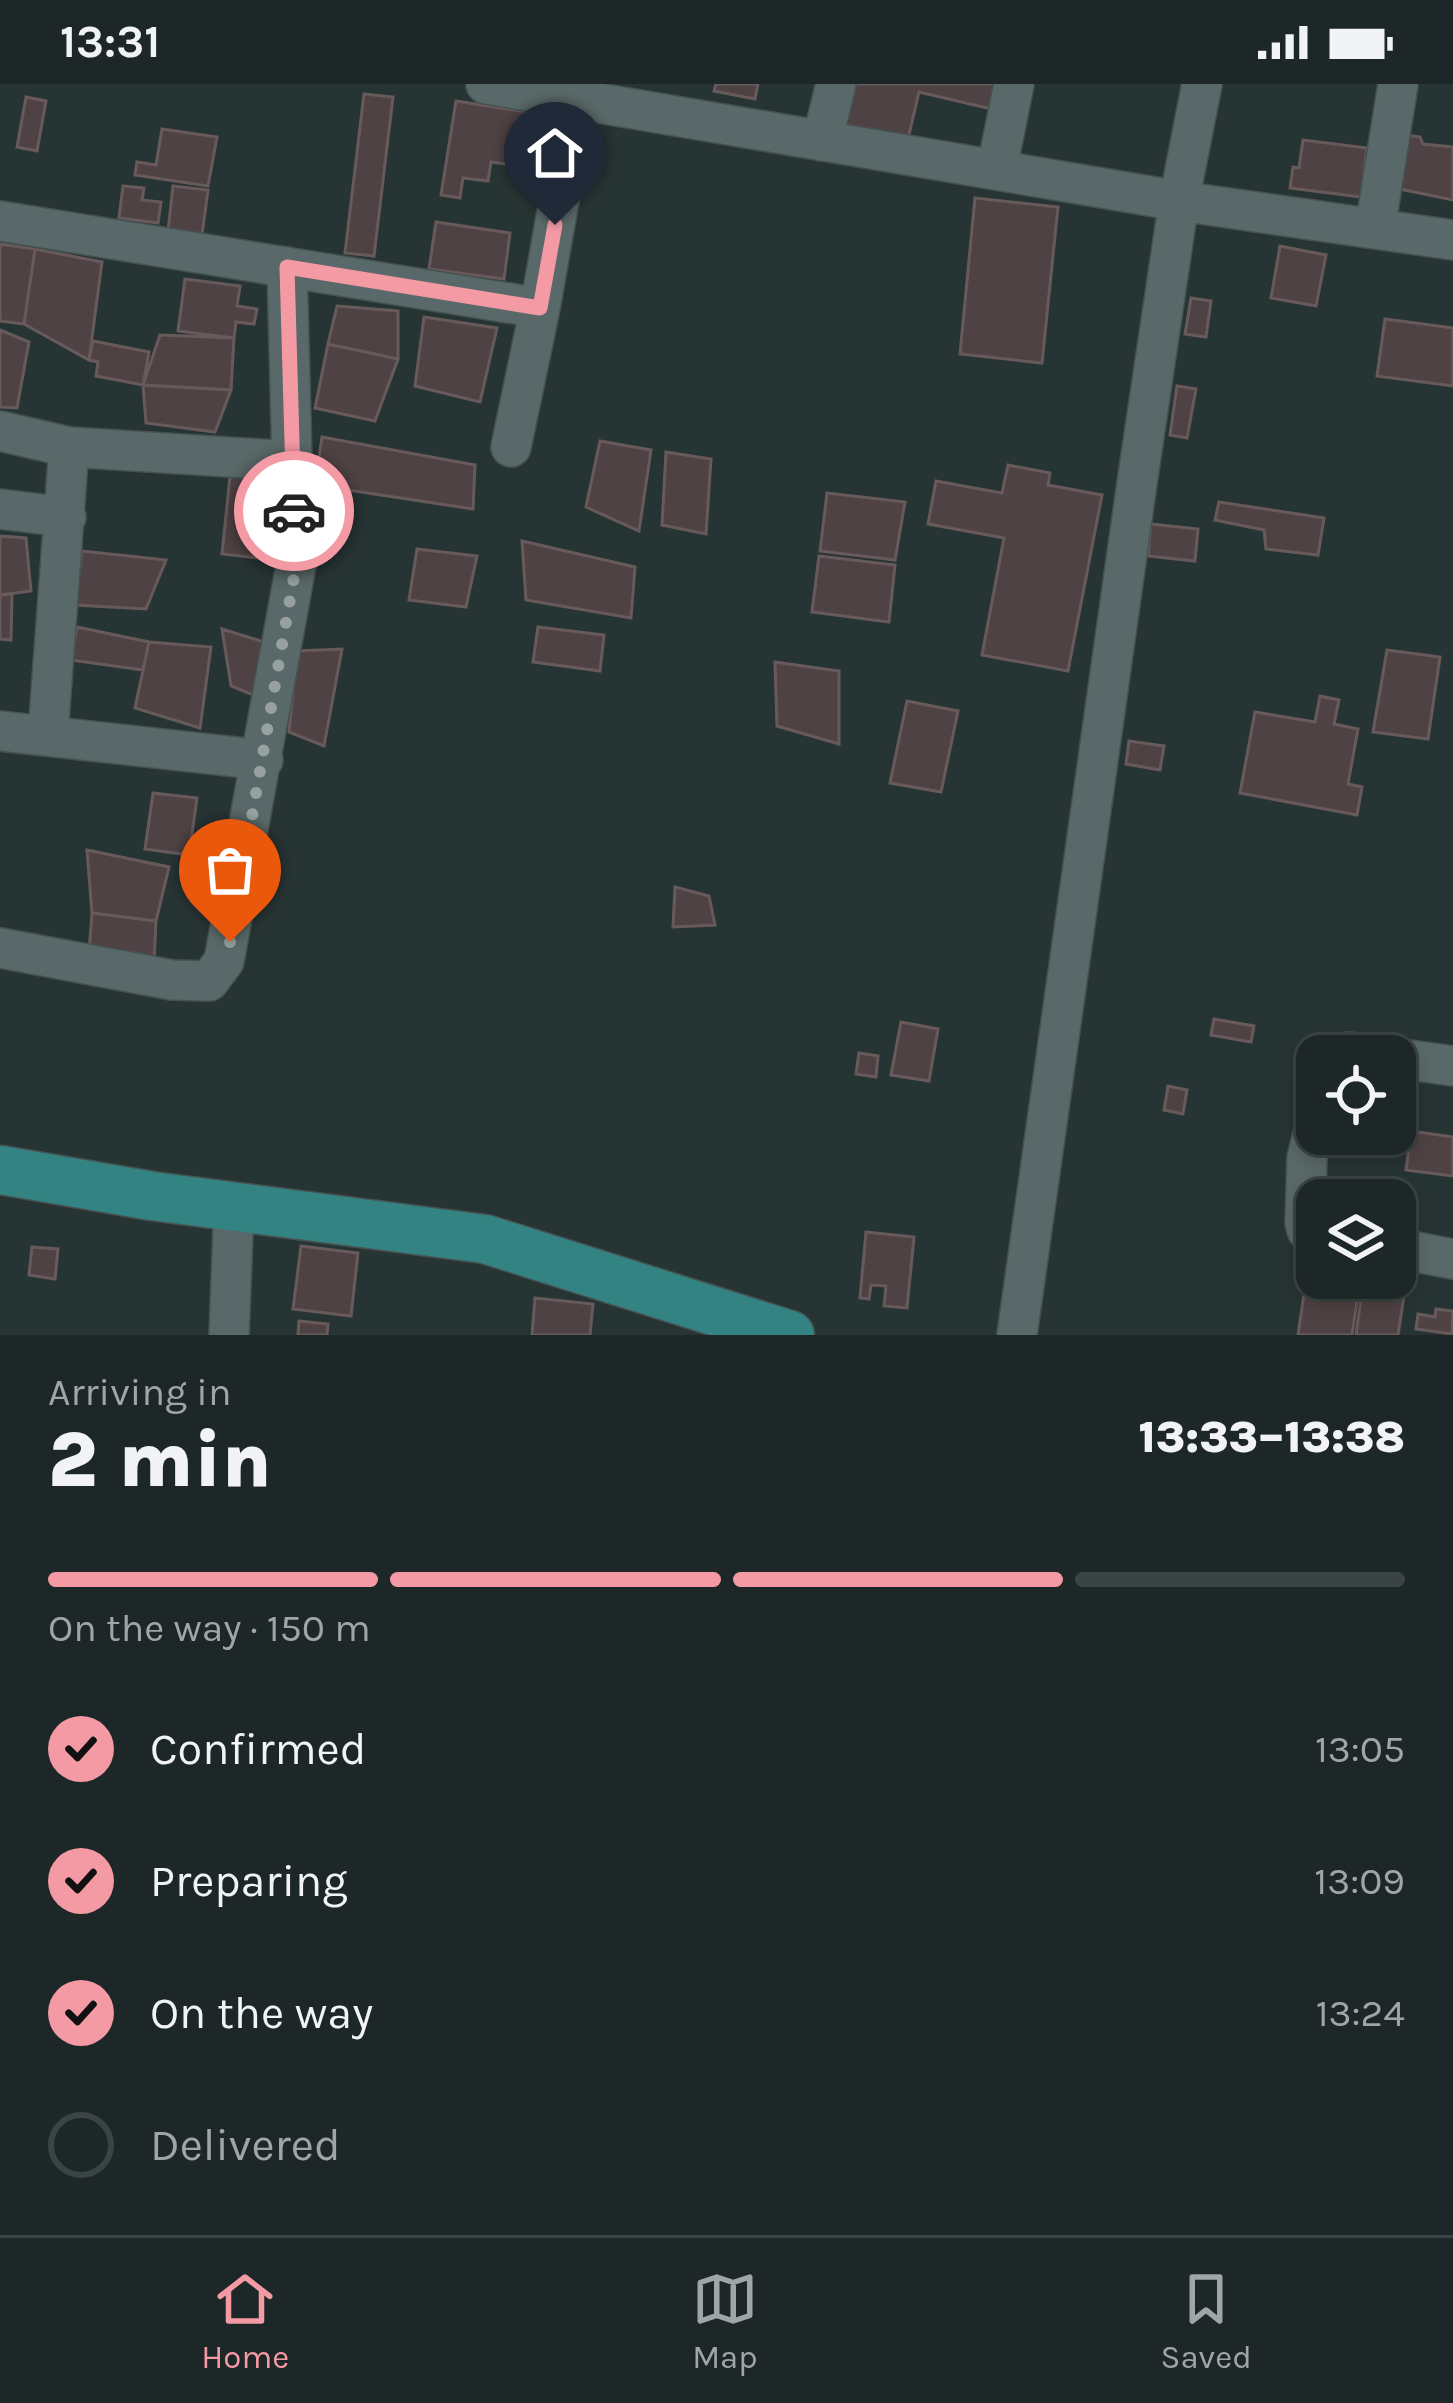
<!DOCTYPE html>
<meta charset="utf-8">
<style>
body{margin:0;font-family:Karla,sans-serif;background:#2a3333;color:#f1f3f6;height:100vh;display:flex;flex-direction:column;font-size:45px;white-space:nowrap}
*{box-sizing:border-box;margin:0}
p{font-size:39px;color:#a0a5a7}
.icon{flex:none;width:66px;height:66px;fill:none;stroke:currentColor;stroke-width:2;stroke-linecap:round;stroke-linejoin:round}
.map{position:relative;height:1251px;overflow:hidden}
.drawer{display:flex;flex-direction:column;background:#1d2727;flex:1}
.drawer>*{flex:none}
.buttons{position:absolute;left:1296px;top:951px;display:grid;gap:24px}
.buttons a{display:grid;place-items:center;width:120px;height:120px;border-radius:24px;background:#1d2727;box-shadow:0 6px 18px #0003,0 0 0 3px #3b4444;font-size:60px}
.pin{position:absolute;display:grid;place-items:center;width:102px;height:102px;color:#fff;margin:-123px -51px;border-radius:50% 50% 50% 0;rotate:-45deg;box-shadow:0 0 12px #0007}
.pin .icon{rotate:45deg}
.courier{position:absolute;display:grid;place-items:center;width:120px;height:120px;margin:-60px;border:9px solid #f49aa5;border-radius:50%;background:#fff;color:#222;box-shadow:0 3px 15px #0007}
.head em{font-style:normal;font-weight:800}
.head div{display:flex;flex-direction:column-reverse}
.head{display:flex;align-items:center;justify-content:space-between;height:204px;padding:0 48px}
h1{font-size:78px;font-weight:800;line-height:90px}
.bar{display:grid;grid-template-columns:repeat(4,1fr);gap:18px 12px;align-content:center;height:144px;padding:0 48px}
.bar i{height:15px;border-radius:9px;background:#3b4444}
.bar .current{background:#f49aa5}
.bar p{grid-column:span 4}
ol{padding:0 48px;list-style:none}
li{display:flex;align-items:center;gap:36px;height:132px}
li p{margin-inline-start:auto}
li .icon{padding:12px;border-radius:50%;background:#f49aa5;color:#111;stroke-width:4}
li:last-child{color:#a0a5a7}
li i{width:66px;height:66px;border:6px solid #3b4444;border-radius:50%}
.status{display:flex;justify-content:space-between;align-items:center;height:84px;padding:0 60px;background:#1d2727;direction:ltr}
.status svg{height:33px;fill:currentColor}
.tabs{display:flex;justify-content:space-around;align-items:center;height:168px;border-top:3px solid #3b4444;background:#1d2727;font-size:33px;color:#a0a5a7}
.tabs a{display:grid;justify-items:center;gap:6px}
.tabs .current{color:#f49aa5}
.map>svg:first-child{display:block}
.building{fill:#4f4244;stroke:#685a5b;stroke-width:3}
.lines{fill:none;stroke-linecap:round;stroke-linejoin:round}
.minor-casing{stroke:#465252;stroke-width:42}
.major-casing{stroke:#465252;stroke-width:51}
.minor{stroke:#596868;stroke-width:39}
.major{stroke:#348383;stroke-width:48}
.done{stroke:#97a1a1;stroke-width:12;stroke-dasharray:0 21.6}
.route{stroke:#f49aa5;stroke-width:15}
</style>
<div class="status"><b>13:31</b><svg viewBox="0 0 49 12"><path d="M0 12V9h3v3zM5 12V6h3v6zM10 12V3h3v9zM15 12V0h3v12zM26 1h20v11H26zM47 4h2v5h-2z"/></svg></div>
<div class="map">
<svg width="1453" height="1251" viewBox="0 0 1453 1251">
<rect width="100%" height="100%" fill="#273434"/>
<path class="building" d="M716,0h42l-3,15 -41,-8z
M853,0h144l-6,25 -72,-17 -11,47 -64,-15z
M364,10l29,3 -19,159 -29,-3z
M26,13l20,4 -9,50 -20,-4z
M456,17l84,13 -9,54 -40,-6 -3,19 -25,-3 -3,20 -19,-3z
M162,45l55,8 -9,49 -73,-11 2,-13 19,3z
M1400,50l20,3 3,7 30,3v53l-63,-13z
M1303,56l64,8 -6,49 -71,-9 3,-21 6,1z
M123,102l21,2 -2,12 19,2 -3,21 -39,-5z
M173,102l35,4 -6,45 -34,-4z
M975,114l83,9 -16,156 -82,-9z
M436,138l74,11 -6,46 -75,-10z
M0,160l35,5 -11,75 -24,-3z
M1280,162l46,9 -10,51 -45,-8z
M35,165l67,13 -13,98 -65,-36z
M185,195l55,7 -3,20 20,3 -3,15 -18,-2 -2,16 -56,-7z
M1191,214l20,3 -5,36 -21,-3z
M337,222l61,5v48l-70,-15z
M424,233l73,11 -17,74 -65,-16z
M1385,235l68,9v58l-76,-10z
M0,246l29,12 -12,66 -17,-1z
M160,251l74,3 -3,52 -88,-5z
M93,257l56,11 -6,33 -47,-9 2,-14 -9,-2z
M328,260l70,15 -23,62 -60,-13z
M143,301l88,5 -16,42 -69,-9z
M1177,302l19,3 -9,49 -17,-3z
M322,353l153,28 -2,44 -158,-24z
M600,357l51,9 -12,81 -53,-24z
M666,368l45,7 -5,75 -44,-9z
M1008,381l42,8 -2,12 54,10 -34,176 -86,-16 22,-117 -76,-14 8,-43 66,12z
M230,392l55,6 -8,78 -55,-6z
M827,409l78,9 -10,58 -75,-9z
M1219,418l105,16 -6,37 -52,-6 -2,-19 -49,-10z
M1151,440l47,5 -3,32 -47,-5z
M0,452l26,2 5,53 -31,4z
M522,457l113,26 -4,51 -105,-18z
M417,465l60,7 -11,51 -57,-7z
M82,467l84,9 -20,49 -71,-4z
M819,472l76,9 -6,57 -77,-10z
M12,510l-1,46 -11,-1v-44z
M77,543l72,15 -6,28 -72,-10z
M538,543l66,8 -4,36 -67,-9z
M222,545l42,13 -6,55 -27,-11z
M149,558l62,5 -11,81 -65,-20z
M342,565l-18,97 -35,-14 8,-81z
M1387,566l53,7 -12,82 -55,-7z
M775,578l64,9v73l-62,-18z
M1320,612l19,4 -5,24 24,5 -10,55 14,3 -5,28 -117,-22 15,-81 60,10z
M907,617l51,10 -17,81 -51,-9z
M1129,657l35,5 -4,24 -34,-6z
M153,709l44,5 -8,57 -44,-6z
M87,766l82,17 -13,54 -64,-8z
M675,803l34,9 6,29 -42,2z
M92,829l64,8 -2,41 -65,-10z
M1214,935l40,7 -3,16 -40,-7z
M901,938l37,7 -9,52 -38,-6z
M859,969l19,3 -2,21 -20,-3z
M1168,1002l19,4 -4,24 -19,-4z
M1395,1006l21,3 -9,50 -39,-6 1,-3h26z
M1411,1047l42,6v39l-47,-6z
M866,1148l48,5 -7,71 -23,-2 2,-20 -15,-1 -2,14 -9,-1z
M301,1162l57,7 -7,63 -58,-7z
M32,1163l26,2 -3,30 -26,-4z
M1307,1189l10,5 43,3 -8,54h-54z
M1363,1200l42,6 -7,45h-42z
M535,1214l58,6 -3,31h-58z
M1436,1225l17,2 -1,23 -36,-5 2,-15 17,3z
M299,1237l29,3 -1,11h-29z"/>
<g class="lines">
<defs>
<path id="minor" d="M486,0l693,117 274,39
M822,57l14,-57
M997,84l17,-84
M0,137l540,87
M1375,145l23,-145
M0,347l69,16 223,14 -5,-194
M511,363l29,-139 37,-209
M0,425l66,8
M0,647l263,29
M48,650l21,-287
M0,864l172,32 37,1 15,-20 72,-396 -4,-104
M1340,972l9,-4 30,4
M1395,974l58,8
M1317,1034l-10,40 -2,65 2,7 10,6
M1395,1164l58,11
M229,1251l5,-130
M1017,1251l120,-852 42,-282 23,-117"/>
<path id="major" d="M0,1086l152,26 333,43 305,96"/>
</defs>
<use href="#minor" class="minor-casing"/>
<use href="#major" class="major-casing"/>
<use href="#minor" class="minor"/>
<use href="#major" class="major"/>
</g>
<g class="lines">
<path class="done" d="M230,858l66,-377 -2,-54"/>
<path class="route" d="M294,427l-7,-244 253,41 15,-83"/>
</g>
</svg>
<div class="buttons">
<a><svg class="icon" aria-label="locate" viewBox="0 0 24 24"><circle cx="12" cy="12" r="6"/><path d="M12 2v4M12 18v4M2 12h4M18 12h4"/></svg></a>
<a><svg class="icon" aria-label="layers" viewBox="0 0 24 24"><path d="M12 4l9 5-9 5-9-5zM3 14l9 5 9-5"/></svg></a>
</div>
<div class="pin" style="left:230px;top:858px;background:#ea580c"><svg class="icon" aria-label="bag" viewBox="0 0 24 24"><path d="M5 8h14l-1 12H6zM9 8a3 3 0 0 1 6 0"/></svg></div>
<div class="pin" style="left:555px;top:141px;background:#1f2937"><svg class="icon" aria-label="home" viewBox="0 0 24 24"><path d="M3 11l9-7 9 7M6 9v11h12V9"/></svg></div>
<div class="courier" style="left:294px;top:427px"><svg class="icon" aria-label="car" viewBox="0 0 24 24"><path d="M5 17H2v-5l4-1 3-4h7l3 4 3 1v5h-3M9 17h6M6 11h13"/><circle cx="7" cy="17" r="2"/><circle cx="17" cy="17" r="2"/></svg></div>
</div>
<section class="drawer">
<div class="head"><div><h1>2 min</h1><p>Arriving in</p></div><em>13:33–13:38</em></div>
<div class="bar"><i class="current"></i><i class="current"></i><i class="current"></i><i></i><p>On the way · 150 m</p></div>
<ol>
<li><svg class="icon" aria-label="check" viewBox="0 0 24 24"><path d="M5 12l5 5 9-10"/></svg>Confirmed<p>13:05</p></li>
<li><svg class="icon" aria-label="check" viewBox="0 0 24 24"><path d="M5 12l5 5 9-10"/></svg>Preparing<p>13:09</p></li>
<li><svg class="icon" aria-label="check" viewBox="0 0 24 24"><path d="M5 12l5 5 9-10"/></svg>On the way<p>13:24</p></li>
<li><i></i>Delivered</li>
</ol>
</section>
<nav class="tabs">
<a class="current"><svg class="icon" aria-label="home" viewBox="0 0 24 24"><path d="M3 11l9-7 9 7M6 9v11h12V9"/></svg>Home</a>
<a><svg class="icon" aria-label="map" viewBox="0 0 24 24"><path d="M3 6l6-2 6 2 6-2v14l-6 2-6-2-6 2zM9 4v14M15 6v14"/></svg>Map</a>
<a><svg class="icon" aria-label="saved" viewBox="0 0 24 24"><path d="M7 4h10v16l-5-4-5 4z"/></svg>Saved</a>
</nav>
